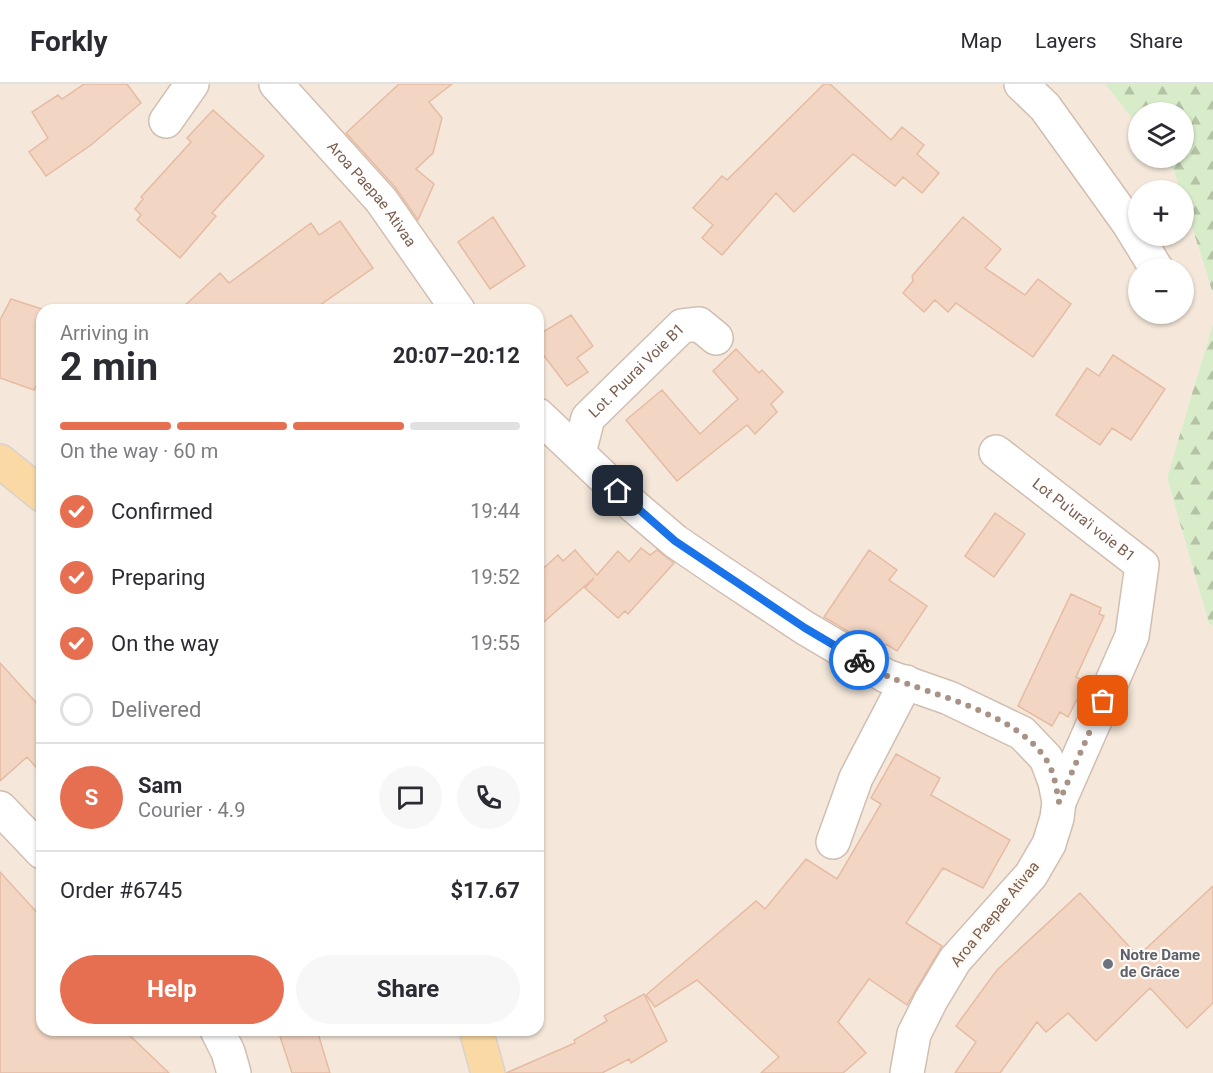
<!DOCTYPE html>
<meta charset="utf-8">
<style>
body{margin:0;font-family:Roboto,sans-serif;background:#f7f7f7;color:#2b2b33;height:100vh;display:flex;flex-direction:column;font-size:22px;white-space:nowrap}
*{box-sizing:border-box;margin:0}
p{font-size:20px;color:#7c7c81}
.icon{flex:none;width:33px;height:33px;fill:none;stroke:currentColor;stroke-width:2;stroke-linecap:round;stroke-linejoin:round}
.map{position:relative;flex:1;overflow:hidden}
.details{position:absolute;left:36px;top:220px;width:508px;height:732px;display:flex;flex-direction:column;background:#fff;border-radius:18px;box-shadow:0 2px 4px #0004}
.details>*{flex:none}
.fabs{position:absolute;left:1128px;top:18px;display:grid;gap:12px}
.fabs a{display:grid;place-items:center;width:66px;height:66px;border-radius:50%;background:#fff;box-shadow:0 2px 4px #0004;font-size:30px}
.pin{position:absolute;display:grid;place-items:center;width:51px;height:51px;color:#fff;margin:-26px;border-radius:12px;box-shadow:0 3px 9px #0006}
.courier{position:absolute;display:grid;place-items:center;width:60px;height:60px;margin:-30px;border:4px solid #1a73e8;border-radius:50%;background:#fff;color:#222;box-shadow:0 2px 8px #0007}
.headline em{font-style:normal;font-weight:700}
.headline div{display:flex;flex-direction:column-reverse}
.headline{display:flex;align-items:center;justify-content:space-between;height:102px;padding:0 24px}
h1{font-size:39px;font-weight:700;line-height:45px}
.bar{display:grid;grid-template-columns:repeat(4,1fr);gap:9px 6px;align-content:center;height:72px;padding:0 24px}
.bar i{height:8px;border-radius:4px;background:#e1e1e2}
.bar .current{background:#e76f51}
.bar p{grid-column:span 4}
.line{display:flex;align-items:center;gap:15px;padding:0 24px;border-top:2px solid #e1e1e2}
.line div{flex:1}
.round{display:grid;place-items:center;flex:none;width:63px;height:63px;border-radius:32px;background:#f7f7f7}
ol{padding:0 24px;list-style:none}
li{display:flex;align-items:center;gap:18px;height:66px}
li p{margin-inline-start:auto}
li .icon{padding:6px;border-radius:50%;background:#e76f51;color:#fff;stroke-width:4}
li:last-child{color:#7c7c81}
li i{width:33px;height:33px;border:3px solid #e1e1e2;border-radius:50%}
.action{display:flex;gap:12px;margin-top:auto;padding:12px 24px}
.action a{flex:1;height:69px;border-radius:36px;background:#e76f51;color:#fff;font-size:24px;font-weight:700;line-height:69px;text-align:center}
.action a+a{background:#f7f7f7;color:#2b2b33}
header{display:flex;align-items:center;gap:36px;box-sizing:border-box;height:84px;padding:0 30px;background:#fff;border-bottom:2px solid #e1e1e2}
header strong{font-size:28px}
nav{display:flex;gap:33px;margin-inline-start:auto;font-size:21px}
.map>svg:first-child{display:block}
.residential{fill:#f5e8da;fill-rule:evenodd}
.forest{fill:url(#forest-firs)}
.building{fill:#f3d5c3;stroke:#e6bba3;stroke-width:1.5}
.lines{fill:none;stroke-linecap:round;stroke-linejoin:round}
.minor-casing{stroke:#d1beb0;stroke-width:36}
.major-casing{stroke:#dad1cd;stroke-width:36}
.minor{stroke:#fff;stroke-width:33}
.major{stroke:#fbd9a5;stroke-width:33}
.done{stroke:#a89285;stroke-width:6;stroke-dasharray:0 10.8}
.route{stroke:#1a73e8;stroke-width:8}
.worship-dot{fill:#6b7280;stroke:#fffaf3;stroke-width:2}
.labels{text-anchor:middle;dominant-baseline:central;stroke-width:4.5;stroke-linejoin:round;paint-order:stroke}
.street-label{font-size:15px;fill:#7a5c4d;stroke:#fffaf3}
.worship-label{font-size:15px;font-weight:bold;fill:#5b616d;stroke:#fffaf3;text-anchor:start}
</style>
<header>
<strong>Forkly</strong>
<nav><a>Map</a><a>Layers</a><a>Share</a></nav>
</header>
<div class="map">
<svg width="1213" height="989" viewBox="0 0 1213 989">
<defs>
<pattern id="forest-firs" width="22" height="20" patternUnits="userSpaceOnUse" patternTransform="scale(1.5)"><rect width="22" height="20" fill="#d8ecc9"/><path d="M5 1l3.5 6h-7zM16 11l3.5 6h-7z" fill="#b4c2a5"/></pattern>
</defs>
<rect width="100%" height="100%" fill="#fdf6ec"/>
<path class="residential" d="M0,0h1105l33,42v32h25l11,13 6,19h-42v46h46v-35l29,93v29l-46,155 42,146 4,2v447h-1213zM1138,184h46v46h-46zM42,226h496v720h-496z"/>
<path class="forest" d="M1105,0h108v210l-29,-93v-11h-4l-6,-19 -11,-13h21v-46h-46v14z
M1213,239v303l-4,-2 -42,-146z"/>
<path class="building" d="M84,0h43l14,19 -50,42 -45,31 -17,-24 19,-14 -16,-26 26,-17 4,4z
M399,0h53l-23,18 13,16 -9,35 -17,16 18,15 -16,36 -23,-33 -49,-54z
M824,0h6l61,56 11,-13 22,18 -7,9 22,19 -17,20 -19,-16 -8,9 -42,-32 -59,58 -18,-19 -54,62 -20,-17 11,-13 -20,-17 29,-32 5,4z
M213,26l51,46 -52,57 4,3 -36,42 -43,-38 4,-5 -6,-6 8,-10 -2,-2 50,-55 -4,-4z
M493,133l32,49 -35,23 -32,-47z
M963,133l38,32 -16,19 40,27 13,-16 33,25 -38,53 -77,-54 -8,9 -13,-12 -11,12 -21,-19 10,-12 -1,-5z
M340,137l33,47 -60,42h-133l40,-37 9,10 82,-60 8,12z
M11,215l31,10v66l-8,15 -34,-12v-58z
M571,231l22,31 -16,12 11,14 -21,14 -29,-38v-13z
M736,265l23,24 3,-3 21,22 -12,12 6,8 -22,22 -8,-9 -70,56 -51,-61 36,-30 38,44 38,-35 -25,-28z
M1113,271l52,34 -34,51 -19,-12 -12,17 -44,-30 31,-47 12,8z
M995,429l30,21 -31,43 -29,-21z
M641,464l9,7 7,-5 17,13 -46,51 -3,-3 -7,7 -33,-30 9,-10 -56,49v-54l20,-18 5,6 12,-11 22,25 21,-24 11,11z
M869,466l28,20 -8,10 38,26 -30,45 -11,-7 -5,7 -57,-34z
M1071,510l30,14 -2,6 5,2 -28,61 10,5 -18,35 -8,-5 -8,14 -34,-20z
M0,579l42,46v65l-15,-17 -27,24z
M896,670l44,24 -9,17 79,45 -27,48 -40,-20 -37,55 36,23 -35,59 -38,-26 -31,43 28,31 -23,20h-82l18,-16 -82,-77 -42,27 -9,-12 110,-94 9,8 41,-50 31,20 44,-75 -10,-6z
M0,788l42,46v112h82l45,43h-169z
M1213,802v117l-26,25 -37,-40 -54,53 -28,-28 -22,19 -9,-10 -37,51h-45l21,-31 -20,-16 41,-56 83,-77 58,63z
M644,910l23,47 -36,22 -2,-4 -27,14h-96l69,-30 -1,-3 33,-19 -3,-5z
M278,946h39l13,43h-38z"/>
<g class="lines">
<defs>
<g id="minor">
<path id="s1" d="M276,0l105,116 77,110"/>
<path d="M1021,0l24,23 84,117 27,44"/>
<path d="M166,37l26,-37"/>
<path d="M538,331l97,92 40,34 41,28 89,59 81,48 63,22 73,35 24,25 9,24 4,20 -2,16 -8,26 -18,31 -76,85 -24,40 -17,34 -7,39"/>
<path id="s2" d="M996,368l146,113 -10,71 -73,166"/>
<path id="s3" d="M579,369l9,-35 94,-92 17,-2 17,14"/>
<path d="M0,724l42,44"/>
<path d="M833,758l23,-64 50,-96"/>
<path d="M217,946l11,22 6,21"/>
</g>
<path id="major" d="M0,377l42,34
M476,946l12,43"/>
</defs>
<use href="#minor" class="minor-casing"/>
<use href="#major" class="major-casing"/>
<use href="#minor" class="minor"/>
<use href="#major" class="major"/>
</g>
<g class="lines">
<path class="done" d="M859,576c9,5 18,12 28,16 48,20 128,37 158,82 9,12 11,29 14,44l44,-101"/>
<path class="route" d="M618,407l57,50 130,87 54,32"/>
</g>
<circle class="worship-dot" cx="1108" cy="880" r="6"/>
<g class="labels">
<g class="street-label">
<text stroke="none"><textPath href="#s1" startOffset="146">Aroa Paepae Ativaa</textPath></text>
<text stroke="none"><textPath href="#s3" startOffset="104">Lot. Puurai Voie B1</textPath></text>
<text stroke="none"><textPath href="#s2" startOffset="111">Lot Pu'ura'i voie B1</textPath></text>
<text transform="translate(995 830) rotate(-51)">Aroa Paepae Ativaa</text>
</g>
<g class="worship-label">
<text x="1120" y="871">Notre Dame<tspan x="1120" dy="17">de Grâce</tspan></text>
</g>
</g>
</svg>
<div class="fabs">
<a><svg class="icon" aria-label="layers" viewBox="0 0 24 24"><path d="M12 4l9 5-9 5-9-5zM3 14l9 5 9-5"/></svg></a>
<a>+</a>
<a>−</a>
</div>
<div class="pin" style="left:1103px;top:617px;background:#ea580c"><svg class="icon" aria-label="bag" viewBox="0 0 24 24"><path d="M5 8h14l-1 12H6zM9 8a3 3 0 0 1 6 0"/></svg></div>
<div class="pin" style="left:618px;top:407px;background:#1f2937"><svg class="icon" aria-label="home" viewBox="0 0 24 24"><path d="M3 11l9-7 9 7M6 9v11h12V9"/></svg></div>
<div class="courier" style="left:859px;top:576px"><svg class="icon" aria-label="bike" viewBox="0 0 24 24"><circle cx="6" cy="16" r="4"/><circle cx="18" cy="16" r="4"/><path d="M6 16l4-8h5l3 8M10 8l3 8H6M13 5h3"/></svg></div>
<section class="details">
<div class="headline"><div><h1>2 min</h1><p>Arriving in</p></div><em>20:07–20:12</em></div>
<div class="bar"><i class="current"></i><i class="current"></i><i class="current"></i><i></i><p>On the way · 60 m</p></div>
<ol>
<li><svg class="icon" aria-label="check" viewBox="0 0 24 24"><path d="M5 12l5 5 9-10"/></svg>Confirmed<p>19:44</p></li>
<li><svg class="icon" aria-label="check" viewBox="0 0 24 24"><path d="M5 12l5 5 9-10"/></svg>Preparing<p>19:52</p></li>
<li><svg class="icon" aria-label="check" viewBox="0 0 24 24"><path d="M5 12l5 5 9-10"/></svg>On the way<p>19:55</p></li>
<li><i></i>Delivered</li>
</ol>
<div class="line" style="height:108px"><b class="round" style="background:#e76f51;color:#fff">S</b><div><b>Sam</b><p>Courier · 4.9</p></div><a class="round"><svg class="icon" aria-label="chat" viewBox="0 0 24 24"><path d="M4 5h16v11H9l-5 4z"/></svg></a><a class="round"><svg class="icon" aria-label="phone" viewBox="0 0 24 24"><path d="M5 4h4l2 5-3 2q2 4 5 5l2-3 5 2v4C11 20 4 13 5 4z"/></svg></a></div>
<div class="line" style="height:78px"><div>Order #6745</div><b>$17.67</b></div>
<div class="action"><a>Help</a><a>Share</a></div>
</section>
</div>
